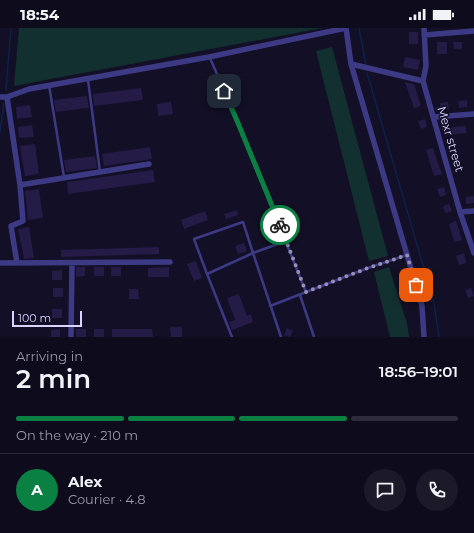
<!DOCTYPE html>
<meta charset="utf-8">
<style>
body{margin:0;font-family:Montserrat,sans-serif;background:#1c1929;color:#f1f3f6;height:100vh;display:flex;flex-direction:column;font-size:15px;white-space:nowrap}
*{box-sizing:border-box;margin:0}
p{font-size:13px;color:#9b9ba3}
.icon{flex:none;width:22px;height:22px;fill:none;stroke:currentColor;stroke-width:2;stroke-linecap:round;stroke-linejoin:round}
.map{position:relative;height:309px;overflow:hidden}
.details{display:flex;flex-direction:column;background:#0e0b1c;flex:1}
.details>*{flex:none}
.scale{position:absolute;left:12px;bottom:10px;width:70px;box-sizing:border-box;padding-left:4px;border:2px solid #d9d4ff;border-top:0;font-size:11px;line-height:14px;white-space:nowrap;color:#d9d4ff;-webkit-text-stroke:3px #130f26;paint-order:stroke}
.pin{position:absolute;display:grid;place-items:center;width:34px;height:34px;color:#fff;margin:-17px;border-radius:8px;box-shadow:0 2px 6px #0006}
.courier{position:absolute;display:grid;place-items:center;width:40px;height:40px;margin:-20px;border:3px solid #0b8043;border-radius:50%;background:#fff;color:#222;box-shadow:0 1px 5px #0007}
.headline em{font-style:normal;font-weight:600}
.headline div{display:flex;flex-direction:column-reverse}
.headline{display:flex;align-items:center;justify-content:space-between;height:68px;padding:0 16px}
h1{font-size:26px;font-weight:600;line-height:30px}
.bar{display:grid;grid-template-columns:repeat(4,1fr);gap:6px 4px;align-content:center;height:48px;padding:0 16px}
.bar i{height:5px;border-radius:3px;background:#2e2b3b}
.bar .selected{background:#0b8043}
.bar p{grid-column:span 4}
.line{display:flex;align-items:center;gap:10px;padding:0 16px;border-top:1px solid #2e2b3b}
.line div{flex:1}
.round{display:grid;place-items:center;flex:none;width:42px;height:42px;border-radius:21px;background:#1c1929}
.status{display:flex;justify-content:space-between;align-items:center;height:28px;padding:0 20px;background:#0e0b1c;direction:ltr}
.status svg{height:11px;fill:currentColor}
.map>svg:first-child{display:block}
.green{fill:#12302f}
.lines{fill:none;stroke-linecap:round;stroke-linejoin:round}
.stream{stroke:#0c2248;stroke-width:1.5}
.building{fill:#241b47}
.lane{stroke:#3d3a85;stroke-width:2.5}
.street{stroke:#3d3a85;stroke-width:5.5}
.done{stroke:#948fb3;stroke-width:4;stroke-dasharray:0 7.2}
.route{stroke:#0b8043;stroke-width:5}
.labels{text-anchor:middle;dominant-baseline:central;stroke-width:3;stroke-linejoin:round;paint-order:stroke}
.street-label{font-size:12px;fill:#d9d4ff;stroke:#130f26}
</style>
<div class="status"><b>18:54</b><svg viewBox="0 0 49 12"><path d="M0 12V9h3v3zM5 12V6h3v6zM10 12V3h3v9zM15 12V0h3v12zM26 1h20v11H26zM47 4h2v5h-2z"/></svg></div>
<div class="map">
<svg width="474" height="309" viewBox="0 0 474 309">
<rect width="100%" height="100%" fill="#130f26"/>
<path class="green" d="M19,0h304l-309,58z
M332,19l56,209 -19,5 -53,-210z
M389,239l18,56 2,14h-19l-16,-65z"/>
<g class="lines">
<path class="stream" d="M359,0l7,36
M367,45l67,230 5,34
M6,62l5,-62
M0,104l4,-29"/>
</g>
<path class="building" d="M409,4h9v12h-9z
M437,14h10v12h-10z
M453,14h9v7h-8z
M405,29l15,3 -2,10 -15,-3z
M405,54l9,2 7,22 -7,2z
M141,60l2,12 -49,6 -1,-12z
M87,68l2,11 -1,1 -32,4 -2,-12z
M467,72v7l-8,1 -1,-7z
M171,74l2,12 -15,2 -1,-12z
M448,74l1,7 -9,1v-7z
M30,77l2,12 -15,2 -1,-12z
M425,91l2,8 -6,2 -3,-8z
M32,97l2,12 -15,1 -1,-11z
M466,98v7l-23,2 -1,-7z
M35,116l4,30 -14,2 -5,-30z
M150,119l2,12 -48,7 -2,-12z
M433,120l9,26 -8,2 -8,-26z
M95,128l2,12 -31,4 -2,-12z
M153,142l2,12 -87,12 -1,-12z
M444,159l2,8 -6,2 -3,-8z
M39,161l4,29 -15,2 -3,-29z
M474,168v7l-8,1v-7z
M449,176l3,7 -7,2 -2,-7z
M237,182l1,5 -12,4 -2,-5z
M205,183l3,9 -24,9 -3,-9z
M456,193l6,19 -8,2 -5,-18z
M29,199l5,31 -10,1 -6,-30z
M244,215l3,8 -9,3 -3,-8z
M159,219v7l-98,3v-7z
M464,225l2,10 -7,2 -3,-9z
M196,233l6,17 -8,3 -7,-17z
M76,239h9v9l-9,1z
M94,239h10v9h-10z
M111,239h10v9h-10z
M169,239v10h-21v-9z
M62,242v10h-10v-9z
M53,260h10v9h-10z
M471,260l3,8 -6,2 -3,-8z
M129,261h9l1,10h-10z
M239,266l8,22 4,-2 2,8 -21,8 -3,-8 6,-2 -8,-22z
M52,281h10v9h-10z
M170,299h12v10h-11z
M287,300l6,3 -3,6 -6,-2z
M60,301v8h-9v-7z
M76,301h10v8h-10z
M94,301h10v8h-10z
M112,301h40l1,8h-41z"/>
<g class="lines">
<path class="lane" d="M210,30l28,65 68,169
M88,52l12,92
M49,57l15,92
M243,194l10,31 -46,21 -13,-35z
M207,246l25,63
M300,267l14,42
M270,278l98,-38 39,-13
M281,309l-28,-84 33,-12"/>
<path class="street" d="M346,0l5,36 71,242 2,31
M424,0l2,38 -3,15 37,131 14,41
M424,7l50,-4
M351,36l72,17
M0,69h7l22,-8 180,-32 137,-29
M7,69l13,88 3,36 -12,5 6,37
M434,89l40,-3
M20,157l129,-21
M460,184l14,-1
M0,235l170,-1
M71,309l1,-73"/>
</g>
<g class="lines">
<path class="done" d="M280,197l26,67 62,-24 39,-13 9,30"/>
<path class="route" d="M224,63l14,32 42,102"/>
</g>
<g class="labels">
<g class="street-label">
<text transform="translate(451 111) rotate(74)">Mexr street</text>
</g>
</g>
</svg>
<div class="scale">100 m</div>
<div class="pin" style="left:416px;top:257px;background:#ea580c"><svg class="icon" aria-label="bag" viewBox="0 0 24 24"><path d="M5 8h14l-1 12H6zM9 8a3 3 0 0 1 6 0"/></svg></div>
<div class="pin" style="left:224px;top:63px;background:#1f2937"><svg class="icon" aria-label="home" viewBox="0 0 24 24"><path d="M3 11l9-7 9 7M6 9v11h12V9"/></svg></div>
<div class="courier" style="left:280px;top:197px"><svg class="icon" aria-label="bike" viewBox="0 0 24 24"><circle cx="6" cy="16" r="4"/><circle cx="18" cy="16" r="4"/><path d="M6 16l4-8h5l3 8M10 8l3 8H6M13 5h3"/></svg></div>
</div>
<section class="details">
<div class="headline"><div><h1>2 min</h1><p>Arriving in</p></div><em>18:56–19:01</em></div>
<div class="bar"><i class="selected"></i><i class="selected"></i><i class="selected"></i><i></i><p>On the way · 210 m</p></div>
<div class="line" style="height:72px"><b class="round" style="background:#0b8043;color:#fff">A</b><div><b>Alex</b><p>Courier · 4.8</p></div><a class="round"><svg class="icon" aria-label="chat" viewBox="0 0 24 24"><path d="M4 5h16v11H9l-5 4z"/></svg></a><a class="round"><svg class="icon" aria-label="phone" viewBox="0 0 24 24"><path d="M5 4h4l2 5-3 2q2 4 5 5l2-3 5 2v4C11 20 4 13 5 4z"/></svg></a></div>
</section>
